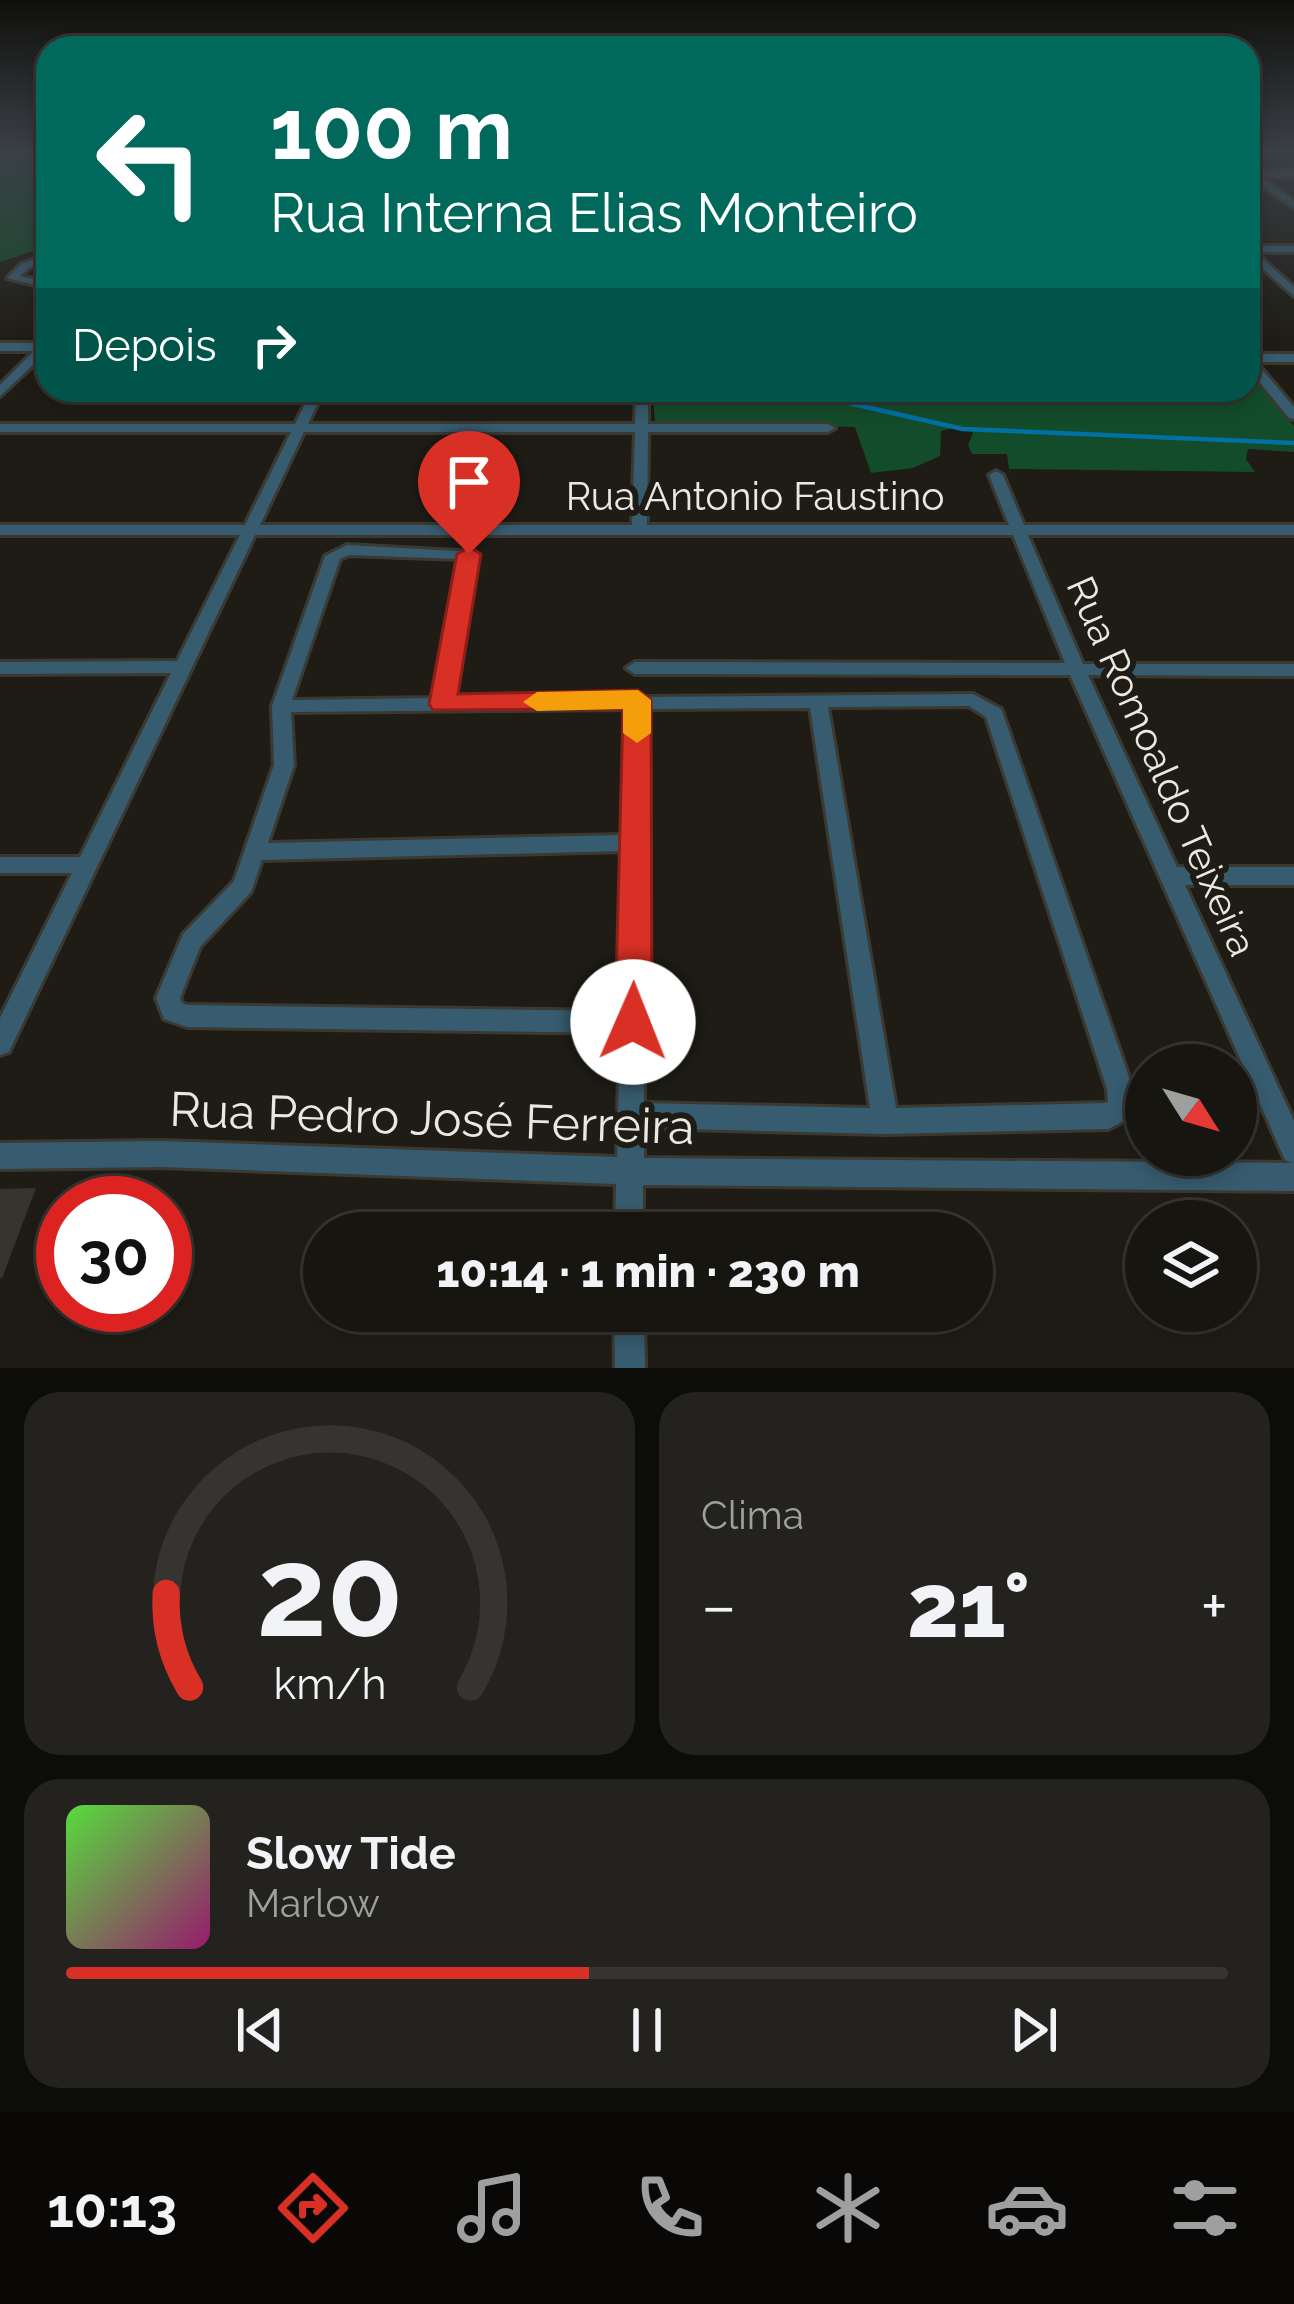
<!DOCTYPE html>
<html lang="pt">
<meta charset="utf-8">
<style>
:root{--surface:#161510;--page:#23221e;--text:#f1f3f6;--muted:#9e9f9f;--line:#353430;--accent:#d93025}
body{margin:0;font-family:Raleway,sans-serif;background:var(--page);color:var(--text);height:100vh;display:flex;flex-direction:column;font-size:45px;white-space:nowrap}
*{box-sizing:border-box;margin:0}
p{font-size:39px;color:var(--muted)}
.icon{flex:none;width:66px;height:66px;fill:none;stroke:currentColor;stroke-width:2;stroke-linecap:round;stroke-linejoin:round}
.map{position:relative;height:1368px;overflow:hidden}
.panel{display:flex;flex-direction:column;gap:24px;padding:24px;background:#0c0c09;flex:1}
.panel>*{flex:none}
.top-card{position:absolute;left:36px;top:36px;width:1224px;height:366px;border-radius:36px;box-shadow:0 6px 18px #0003,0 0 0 3px var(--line);background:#00695c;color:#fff;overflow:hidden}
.needle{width:78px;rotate:127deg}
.controls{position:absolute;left:1125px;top:1044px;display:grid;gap:24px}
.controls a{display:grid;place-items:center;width:132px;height:132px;border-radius:50%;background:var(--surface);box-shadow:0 6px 18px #0003,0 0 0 3px var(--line);font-size:60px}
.speed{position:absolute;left:36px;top:1176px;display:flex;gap:24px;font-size:60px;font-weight:700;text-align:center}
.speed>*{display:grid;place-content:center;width:156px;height:156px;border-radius:50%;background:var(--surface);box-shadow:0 6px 18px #0003,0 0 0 3px var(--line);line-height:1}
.speed .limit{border:18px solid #d22;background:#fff;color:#111}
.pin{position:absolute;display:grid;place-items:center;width:102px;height:102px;color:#fff;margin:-123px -51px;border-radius:50% 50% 50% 0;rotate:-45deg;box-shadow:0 0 12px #0007}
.pin .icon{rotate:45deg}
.me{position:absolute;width:132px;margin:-66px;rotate:1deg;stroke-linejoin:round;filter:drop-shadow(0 0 9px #0008)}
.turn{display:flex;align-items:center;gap:42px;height:252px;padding:0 36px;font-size:54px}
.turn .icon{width:156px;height:156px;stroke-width:2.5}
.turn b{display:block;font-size:84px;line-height:102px}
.then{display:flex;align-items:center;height:114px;padding:0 36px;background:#0003;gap:24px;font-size:45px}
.big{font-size:90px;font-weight:800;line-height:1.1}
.panel .card{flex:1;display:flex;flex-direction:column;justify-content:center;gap:18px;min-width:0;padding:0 42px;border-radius:36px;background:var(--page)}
.panel .dial{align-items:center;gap:0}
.dial svg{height:312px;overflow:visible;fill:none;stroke:var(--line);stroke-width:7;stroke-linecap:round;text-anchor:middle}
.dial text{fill:var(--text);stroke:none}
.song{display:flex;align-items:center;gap:36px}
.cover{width:144px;height:144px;border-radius:18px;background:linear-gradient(135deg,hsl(110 70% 55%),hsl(320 70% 35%))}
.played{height:12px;border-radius:6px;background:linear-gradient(90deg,var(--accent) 45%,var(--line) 45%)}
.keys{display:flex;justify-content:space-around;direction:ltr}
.heat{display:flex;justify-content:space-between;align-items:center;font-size:66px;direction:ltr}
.panel .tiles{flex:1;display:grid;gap:24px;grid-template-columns:1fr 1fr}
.card:last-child{grid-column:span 2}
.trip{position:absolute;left:303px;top:1212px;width:690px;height:120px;border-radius:60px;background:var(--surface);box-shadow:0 6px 18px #0003,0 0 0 3px var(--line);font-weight:800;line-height:120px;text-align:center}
.menu{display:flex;height:192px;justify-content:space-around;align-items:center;background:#090806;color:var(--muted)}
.menu .icon{width:84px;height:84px}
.menu .active{color:var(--accent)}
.menu b{font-size:54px;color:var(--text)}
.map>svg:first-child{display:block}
.green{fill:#134c2a}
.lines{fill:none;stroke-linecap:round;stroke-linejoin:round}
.stream{stroke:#0170a4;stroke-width:4.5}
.building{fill:#36342c}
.minor-casing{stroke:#3a3932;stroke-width:6}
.minor{fill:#375c6f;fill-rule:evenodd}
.route{fill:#d93025;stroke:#8d1f18;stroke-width:3}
.slow{fill:#f59e0b}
.labels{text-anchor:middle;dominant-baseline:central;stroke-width:12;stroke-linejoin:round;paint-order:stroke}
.street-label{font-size:39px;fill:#e9e8e3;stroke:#1e1c15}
.near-street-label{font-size:48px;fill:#e9e8e3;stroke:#1e1c15}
</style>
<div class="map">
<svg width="1294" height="1368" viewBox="0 0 1294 1368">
<rect width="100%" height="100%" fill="#1e1c15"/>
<path class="green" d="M0,152H48V246L0,262Z
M1248,372L1294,426V452L1248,449L1246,459L1255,472L1009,469L1007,454H972L968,445L973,433L961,426L941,431L940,456L913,468L871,473L855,427L655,421L652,390H1248Z"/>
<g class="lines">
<path class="stream" d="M791,390L963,429L1294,443"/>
</g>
<path class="building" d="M36,1188L2,1278H0V1189Z"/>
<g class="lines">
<defs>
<path id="minor" d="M1294,171V177H1262L1294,201V208L1248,176L1251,171Z
M1248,246H1294V252H1255L1294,287V296L1248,256Z
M48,255V261L29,268L20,276L48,282V288L7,278L21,264Z
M48,340V351L0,396V385L34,351H0V343H41Z
M1248,354H1294V362H1256L1294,407V419L1289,418L1248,368Z
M312,390H324L308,424H635L636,396L642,392L648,396V424H828L835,428L828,432H648L647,525H1009L989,475L996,471L1003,475L1024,525H1294V535H1028L1083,664H1294V676L1088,675L1177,867H1294V885H1185L1294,1121V1191L643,1185V1233H615L616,1184L162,1167L0,1169V1143L162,1141L617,1157L620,1033L187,1027L164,1019L156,998L183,934L234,881L274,765L272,706L325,556L347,545L475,552L477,555L453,698L629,697L637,693L645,697L973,694L1001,709L1003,714L1133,1089C1134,1112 1130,1120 1108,1129L885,1134L644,1128V1158L1292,1163L1285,1160L1070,675L635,674L626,668L635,662L1065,663L1013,535H255L9,1052L0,1055V1018L72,873H0V857H80L171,673L0,674V662L177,661L240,535H0V525H245L291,432H0V424H295ZM304,432H635L632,525H260ZM349,555L460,559L435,698L292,700L340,559ZM969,706L986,717L1107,1089L1108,1102L1105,1103L896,1108L828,707ZM810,708L870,1108L644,1103L646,709ZM628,709L625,835L268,843L294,765L291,712ZM624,851L620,1011L187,1005L182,1003L180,998L200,947L251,892L262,860Z
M614,1311H644L645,1368H615Z"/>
</defs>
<use href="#minor" class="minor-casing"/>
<use href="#minor" class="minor"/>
</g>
<linearGradient id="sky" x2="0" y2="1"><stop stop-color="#100f0c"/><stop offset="0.44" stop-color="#3b4046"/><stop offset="1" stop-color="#3b4046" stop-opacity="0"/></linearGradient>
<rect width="1294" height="343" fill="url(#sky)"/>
<path class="route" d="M469,547L481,554L458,694L638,690L651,700L652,1022L646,1034L633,1039L620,1034L615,1022L623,709L433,710L429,704L457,554Z"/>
<path class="slow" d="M638,690L651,700V733L637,743L623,733V709L537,711L523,702L537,692Z"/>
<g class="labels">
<g class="street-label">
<text x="755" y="496">Rua Antonio Faustino</text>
<text transform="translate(1162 766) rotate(66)">Rua Romoaldo Teixeira</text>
</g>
<g class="near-street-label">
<text transform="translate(432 1118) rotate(2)">Rua Pedro José Ferreira</text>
</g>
</g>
</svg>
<div class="controls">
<a><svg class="needle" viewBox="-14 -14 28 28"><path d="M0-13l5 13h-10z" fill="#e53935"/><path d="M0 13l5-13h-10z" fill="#9e9f9f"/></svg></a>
<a><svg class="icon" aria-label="layers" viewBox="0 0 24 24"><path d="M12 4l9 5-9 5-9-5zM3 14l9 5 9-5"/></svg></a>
</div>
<div class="speed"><div class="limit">30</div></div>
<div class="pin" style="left:469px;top:554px;background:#d93025"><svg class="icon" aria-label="arrive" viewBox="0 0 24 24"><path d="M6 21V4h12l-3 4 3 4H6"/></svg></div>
<svg class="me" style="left:633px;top:1022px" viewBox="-20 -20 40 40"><circle r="19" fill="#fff"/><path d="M0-13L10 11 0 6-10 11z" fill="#d93025"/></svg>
<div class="trip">10:14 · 1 min · 230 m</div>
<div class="top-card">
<div class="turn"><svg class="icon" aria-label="left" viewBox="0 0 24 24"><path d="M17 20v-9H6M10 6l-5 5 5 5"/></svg><div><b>100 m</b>Rua Interna Elias Monteiro</div></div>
<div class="then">Depois<svg class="icon" aria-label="right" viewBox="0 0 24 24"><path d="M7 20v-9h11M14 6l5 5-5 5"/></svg></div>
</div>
</div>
<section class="panel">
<div class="tiles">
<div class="card dial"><svg viewBox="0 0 100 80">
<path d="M14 69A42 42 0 1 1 86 69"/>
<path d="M14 69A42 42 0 0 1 8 45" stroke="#d93025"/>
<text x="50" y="56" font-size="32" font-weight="700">20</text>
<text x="50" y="72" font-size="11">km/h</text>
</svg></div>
<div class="card"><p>Clima</p>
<div class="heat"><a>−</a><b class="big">21°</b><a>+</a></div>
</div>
<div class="card">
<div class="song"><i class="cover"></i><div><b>Slow Tide</b><p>Marlow</p></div></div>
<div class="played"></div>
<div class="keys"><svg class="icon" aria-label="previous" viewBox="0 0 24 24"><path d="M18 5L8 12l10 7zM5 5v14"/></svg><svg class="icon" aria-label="pause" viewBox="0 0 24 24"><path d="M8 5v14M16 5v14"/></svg><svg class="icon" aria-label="next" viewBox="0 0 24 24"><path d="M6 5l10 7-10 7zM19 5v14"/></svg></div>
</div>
</div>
</section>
<nav class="menu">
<b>10:13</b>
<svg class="icon active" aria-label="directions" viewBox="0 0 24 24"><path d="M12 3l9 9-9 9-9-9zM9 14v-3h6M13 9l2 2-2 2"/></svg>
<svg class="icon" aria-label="music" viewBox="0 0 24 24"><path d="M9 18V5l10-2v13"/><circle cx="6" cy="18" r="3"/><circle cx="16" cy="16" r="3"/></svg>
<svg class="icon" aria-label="phone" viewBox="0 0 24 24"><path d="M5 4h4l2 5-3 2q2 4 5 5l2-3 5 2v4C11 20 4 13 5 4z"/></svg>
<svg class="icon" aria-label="climate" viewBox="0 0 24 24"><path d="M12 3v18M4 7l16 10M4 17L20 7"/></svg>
<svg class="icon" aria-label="car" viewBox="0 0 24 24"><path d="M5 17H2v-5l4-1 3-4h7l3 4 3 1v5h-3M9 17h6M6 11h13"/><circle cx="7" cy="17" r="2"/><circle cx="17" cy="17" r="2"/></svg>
<svg class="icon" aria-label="filters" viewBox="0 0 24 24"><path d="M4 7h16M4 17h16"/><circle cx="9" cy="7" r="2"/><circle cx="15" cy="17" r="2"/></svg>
</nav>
